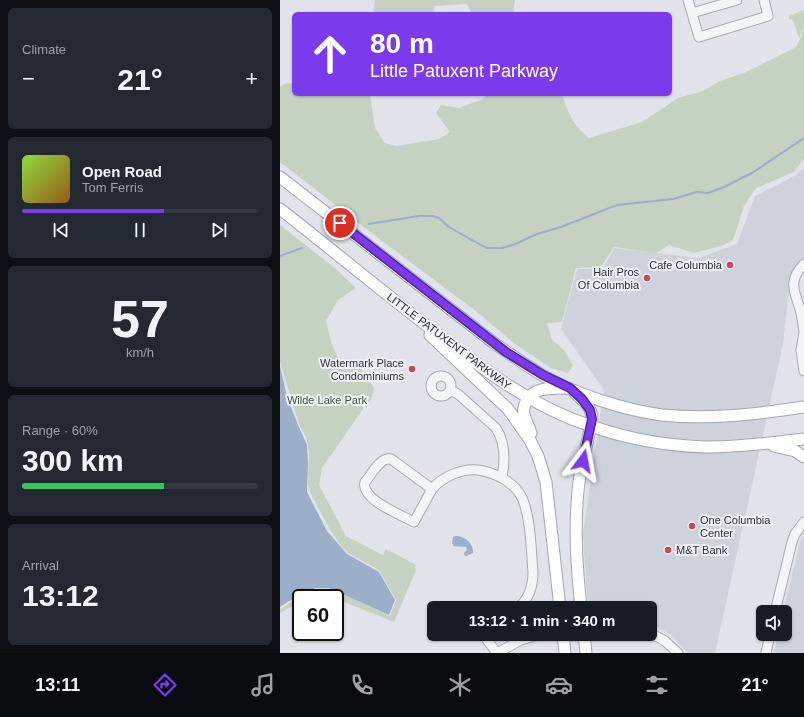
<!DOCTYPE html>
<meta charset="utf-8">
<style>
:root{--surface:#171b24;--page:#242831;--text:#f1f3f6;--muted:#9ea1a6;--line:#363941;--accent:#7c3aed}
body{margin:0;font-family:Arial,sans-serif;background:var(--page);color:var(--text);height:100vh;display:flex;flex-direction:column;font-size:15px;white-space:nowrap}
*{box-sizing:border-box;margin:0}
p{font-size:13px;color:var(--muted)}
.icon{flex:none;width:22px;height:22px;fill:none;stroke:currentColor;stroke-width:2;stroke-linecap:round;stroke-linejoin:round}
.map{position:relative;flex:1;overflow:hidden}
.drawer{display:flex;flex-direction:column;gap:8px;padding:8px;background:#0d0f14;width:280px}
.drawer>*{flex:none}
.banner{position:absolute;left:12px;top:12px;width:380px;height:84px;border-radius:6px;box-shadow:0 1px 3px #0004;background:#7c3aed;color:#fff;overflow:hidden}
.buttons{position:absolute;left:476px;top:605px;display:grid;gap:8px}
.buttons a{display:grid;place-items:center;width:36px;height:36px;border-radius:6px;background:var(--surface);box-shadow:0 1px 3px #0004;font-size:20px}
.speed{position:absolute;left:12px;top:589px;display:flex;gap:8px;font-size:20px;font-weight:700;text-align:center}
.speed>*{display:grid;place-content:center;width:52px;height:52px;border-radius:50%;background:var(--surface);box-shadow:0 1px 3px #0004;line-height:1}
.speed .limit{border:2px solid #111;border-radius:6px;background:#fff;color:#111}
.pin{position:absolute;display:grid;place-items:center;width:34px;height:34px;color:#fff;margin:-17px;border:2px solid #fff;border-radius:50%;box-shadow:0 1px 4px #0007}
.me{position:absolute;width:44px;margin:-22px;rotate:13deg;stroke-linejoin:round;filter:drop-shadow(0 0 3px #0008)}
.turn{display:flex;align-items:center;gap:14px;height:84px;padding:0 12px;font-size:18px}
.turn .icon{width:52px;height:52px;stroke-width:2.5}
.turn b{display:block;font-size:28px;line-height:34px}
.big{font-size:30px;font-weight:800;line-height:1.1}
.drawer .card{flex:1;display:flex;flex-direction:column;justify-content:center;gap:6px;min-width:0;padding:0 14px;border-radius:6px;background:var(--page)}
.drawer .dial{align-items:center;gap:0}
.dial b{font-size:52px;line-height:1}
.song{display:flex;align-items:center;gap:12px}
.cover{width:48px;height:48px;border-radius:6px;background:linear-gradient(135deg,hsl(90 70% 55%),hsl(30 70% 35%))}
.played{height:4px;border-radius:2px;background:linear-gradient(90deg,var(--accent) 60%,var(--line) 60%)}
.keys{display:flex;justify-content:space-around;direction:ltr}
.heat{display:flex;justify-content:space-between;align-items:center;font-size:22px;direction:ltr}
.charge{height:6px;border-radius:3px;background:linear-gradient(90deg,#34c759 60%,var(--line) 0)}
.trip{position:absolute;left:147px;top:601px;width:230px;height:40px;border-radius:6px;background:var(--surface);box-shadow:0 1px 3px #0004;font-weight:800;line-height:40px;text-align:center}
.dock{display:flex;height:64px;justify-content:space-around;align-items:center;background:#090b0e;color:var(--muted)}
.dock .icon{width:28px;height:28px}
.dock .on{color:var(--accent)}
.dock b{font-size:18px;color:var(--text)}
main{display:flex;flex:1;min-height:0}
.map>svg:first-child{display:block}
.built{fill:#ced2db}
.green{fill:#c5d2c1}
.water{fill:#9caec8}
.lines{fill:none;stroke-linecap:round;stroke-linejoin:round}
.stream{stroke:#9caec8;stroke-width:2}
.minor-casing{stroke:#a5aab3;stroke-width:11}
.major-casing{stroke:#a0a7b4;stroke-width:13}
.minor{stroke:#f3f4f7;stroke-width:9}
.major{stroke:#fff;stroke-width:11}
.route-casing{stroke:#51269a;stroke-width:10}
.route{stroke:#7c3aed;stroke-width:7}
.poi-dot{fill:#ca4953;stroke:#f0f2f6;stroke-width:1.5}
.labels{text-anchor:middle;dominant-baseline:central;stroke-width:4;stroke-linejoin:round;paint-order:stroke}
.poi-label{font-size:11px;fill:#293040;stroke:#f0f2f6;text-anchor:end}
.street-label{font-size:11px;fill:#293040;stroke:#f0f2f6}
.park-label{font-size:11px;fill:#3b5b37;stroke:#f0f2f6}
</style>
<main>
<section class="drawer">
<div class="card"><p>Climate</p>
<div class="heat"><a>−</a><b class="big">21°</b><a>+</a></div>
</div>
<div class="card">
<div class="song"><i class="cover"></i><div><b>Open Road</b><p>Tom Ferris</p></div></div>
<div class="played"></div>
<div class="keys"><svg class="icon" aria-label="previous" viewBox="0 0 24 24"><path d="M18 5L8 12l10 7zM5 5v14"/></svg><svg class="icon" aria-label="pause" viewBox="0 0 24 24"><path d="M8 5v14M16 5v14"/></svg><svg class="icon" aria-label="next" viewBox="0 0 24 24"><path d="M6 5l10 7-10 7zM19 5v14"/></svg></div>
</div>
<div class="card dial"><b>57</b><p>km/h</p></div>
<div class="card"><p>Range · 60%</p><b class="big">300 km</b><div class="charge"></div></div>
<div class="card"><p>Arrival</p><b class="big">13:12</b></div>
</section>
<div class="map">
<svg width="524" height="653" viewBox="0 0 524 653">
<rect width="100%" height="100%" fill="#e0e3e9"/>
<path class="built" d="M524,168V261L514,268L508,297L503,344L435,653H408L390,634L370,624V608H308L303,534L324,390L281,329L297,269H323L334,248L419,258L457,244L475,196L516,175Z
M524,535V653H494L498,634H505V612H503L520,542Z"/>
<path class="green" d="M95,0H235L233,14H192L187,4L155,6L153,14H93Z
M524,10V158L514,172L476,188L464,206L453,240L444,245L414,253L389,245L376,253L334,247L321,267L296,268L282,322L267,323L272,340L284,350L293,365L288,373L271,368L235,344L197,312L102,241L0,162V86L8,83L14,85V94H90L95,128L105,143L117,146L159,139L170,132L156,113L161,105L179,108L201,100L209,94H282C288,113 293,125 309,138L362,122L398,98L423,91L440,81L464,73L516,47L521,37L524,24L519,38L513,20L509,19V16Z
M0,225L56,269L76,288L58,300L46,321L51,342L57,356L72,366L81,369L94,388L91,400L83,406V409L42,468L39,485L66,536L103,555L106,549L136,565L135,568L136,570L114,622L39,592L28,598H21V601L0,613V610C11,602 22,594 35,590C50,585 94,609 110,616L116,600L99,570L68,553L62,547L49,528L30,492L28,483L29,452L26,437L19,424L0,362Z"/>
<path class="water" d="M0,366L7,397L18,425L27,445L28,463L27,492L47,531L67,554L99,572L115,600L109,615L49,588H35L9,601L0,607Z
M176,536C185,536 194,544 193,553L186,556L184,555V553L187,550L186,547L174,546L172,543L173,537Z"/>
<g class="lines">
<path class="stream" d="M89,224L139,216H153L159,218L169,227L199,244L207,248H222L233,245L257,234L281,227L337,205L393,199L417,192L428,193L444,187L472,173L524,138
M0,256L22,248"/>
<defs>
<path id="minor" d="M408,0L419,37L488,16L484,0
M412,13L457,0
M524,264C508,280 514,291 520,309C522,316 523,324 524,332
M524,332L521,350L524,371
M151 386a10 10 0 1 1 20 0a10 10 0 1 1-20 0Z
M170,390L178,394L216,428C225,442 225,462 222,478C231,483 239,490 243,500C251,521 251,550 253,572C253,586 249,599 238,608
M152,489L134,522C121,515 80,499 85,482C92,474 100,457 111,459L152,489C162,477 182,468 198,470C206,471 214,474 222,478
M495,612L512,542L515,534L524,522
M370,633L385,641L398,653
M205,634L207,640L217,653
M217,653L241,640L261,634
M486,653L490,634"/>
<path id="major" d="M0,177L214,343C230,354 245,365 262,375C295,394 344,410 382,415C429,420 477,414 524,407
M0,209C54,251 105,294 159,335C207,372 253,407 311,426C348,439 389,446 427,447C460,447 492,443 524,439
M150,335L228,409L250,440L258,456L266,482L280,608
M295,393C303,400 312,407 312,419C308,443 300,467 298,491C294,530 297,569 301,608
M251,433C249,427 246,421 244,415C243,410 244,405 247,400C255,386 273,389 287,388
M494,446L515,451L524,457
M283,634L285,653
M304,634L306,653"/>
</defs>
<use href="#minor" class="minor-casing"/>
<use href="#major" class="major-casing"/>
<use href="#minor" class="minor"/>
<use href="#major" class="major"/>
</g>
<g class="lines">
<defs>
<path id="route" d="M60,223L226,352L263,375L290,388L302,399L310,410L312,419L303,461"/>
</defs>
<use href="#route" class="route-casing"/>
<use href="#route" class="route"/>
</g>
<g class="poi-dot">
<circle cx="450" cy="265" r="4"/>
<circle cx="367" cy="278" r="4"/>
<circle cx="132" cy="369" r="4"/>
<circle cx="412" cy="526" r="4"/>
<circle cx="388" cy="550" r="4"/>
</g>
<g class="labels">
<g class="poi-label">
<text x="442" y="265">Cafe Columbia</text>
<text x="359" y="272">Hair Pros<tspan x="359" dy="13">Of Columbia</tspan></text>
<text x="124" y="363">Watermark Place<tspan x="124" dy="13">Condominiums</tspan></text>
<text x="420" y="520" text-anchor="start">One Columbia<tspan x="420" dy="13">Center</tspan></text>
<text x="396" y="550" text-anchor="start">M&amp;T Bank</text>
</g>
<g class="street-label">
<text transform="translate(169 341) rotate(37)">LITTLE PATUXENT PARKWAY</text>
</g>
<g class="park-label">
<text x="47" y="400">Wilde Lake Park</text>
</g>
</g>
</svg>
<div class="buttons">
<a><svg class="icon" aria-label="sound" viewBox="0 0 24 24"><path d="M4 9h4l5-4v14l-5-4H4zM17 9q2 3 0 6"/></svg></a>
</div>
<div class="speed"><div class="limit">60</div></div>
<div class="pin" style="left:60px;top:223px;background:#d93025"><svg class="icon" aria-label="arrive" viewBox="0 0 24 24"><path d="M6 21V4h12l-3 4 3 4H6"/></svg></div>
<svg class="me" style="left:303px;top:461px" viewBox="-20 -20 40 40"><path d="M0-17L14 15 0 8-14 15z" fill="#7c3aed" stroke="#fff" stroke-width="4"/></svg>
<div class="trip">13:12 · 1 min · 340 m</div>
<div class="banner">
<div class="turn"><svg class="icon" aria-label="ahead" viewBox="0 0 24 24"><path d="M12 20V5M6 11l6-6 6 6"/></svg><div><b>80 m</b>Little Patuxent Parkway</div></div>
</div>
</div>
</main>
<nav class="dock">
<b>13:11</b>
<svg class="icon on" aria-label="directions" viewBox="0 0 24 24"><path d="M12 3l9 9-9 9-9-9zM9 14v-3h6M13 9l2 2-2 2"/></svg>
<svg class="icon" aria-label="music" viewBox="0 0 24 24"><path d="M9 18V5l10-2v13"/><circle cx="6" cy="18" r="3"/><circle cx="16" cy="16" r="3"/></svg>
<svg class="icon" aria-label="phone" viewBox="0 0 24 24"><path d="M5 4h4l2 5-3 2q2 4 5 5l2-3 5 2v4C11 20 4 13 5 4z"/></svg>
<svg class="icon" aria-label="climate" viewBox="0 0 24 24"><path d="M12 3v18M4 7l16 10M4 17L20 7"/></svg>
<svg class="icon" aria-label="car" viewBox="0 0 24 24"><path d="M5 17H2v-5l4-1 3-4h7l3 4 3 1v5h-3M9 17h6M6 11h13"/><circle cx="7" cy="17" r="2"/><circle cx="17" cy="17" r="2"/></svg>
<svg class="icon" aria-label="filters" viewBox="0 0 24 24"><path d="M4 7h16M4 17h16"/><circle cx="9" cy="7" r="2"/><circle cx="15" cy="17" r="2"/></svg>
<b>21°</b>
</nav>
